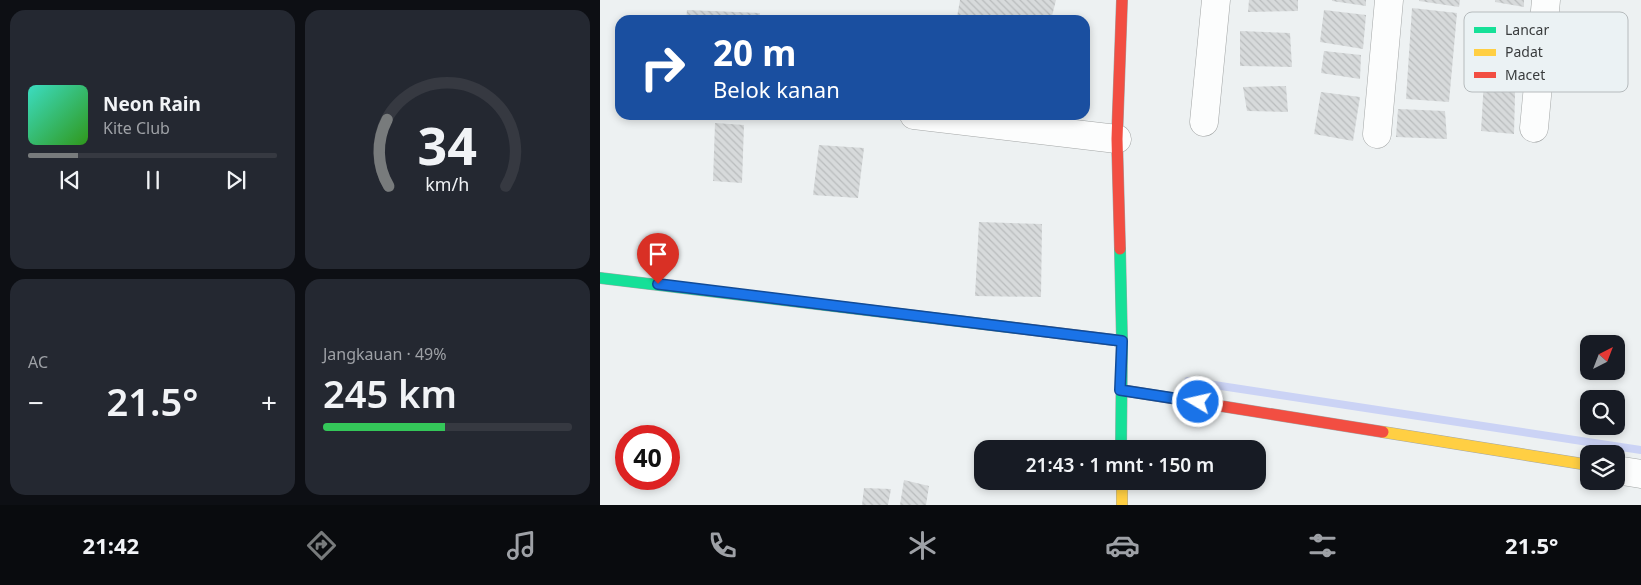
<!DOCTYPE html>
<html lang="id">
<meta charset="utf-8">
<style>
:root{--surface:#171b24;--page:#242831;--text:#f1f3f6;--muted:#9ea1a6;--line:#363941;--accent:#787b7c}
body{margin:0;font-family:"Noto Sans",sans-serif;background:var(--page);color:var(--text);height:100vh;display:flex;flex-direction:column;font-size:19px;white-space:nowrap}
*{box-sizing:border-box;margin:0}
p{font-size:16px;color:var(--muted)}
.icon{flex:none;width:28px;height:28px;fill:none;stroke:currentColor;stroke-width:2;stroke-linecap:round;stroke-linejoin:round}
.map{position:relative;flex:1;overflow:hidden}
.side{display:flex;flex-direction:column;gap:10px;padding:10px;background:#0d0f14;width:600px}
.side>*{flex:none}
.hud{position:absolute;left:15px;top:15px;width:475px;height:105px;border-radius:15px;box-shadow:0 2px 8px #0003;background:#1a4fa0;color:#fff;overflow:hidden}
.needle{width:32px;rotate:42deg}
.controls{position:absolute;left:980px;top:335px;display:grid;gap:10px}
.controls a{display:grid;place-items:center;width:45px;height:45px;border-radius:10px;background:var(--surface);box-shadow:0 2px 8px #0003;font-size:25px}
.speed{position:absolute;left:15px;top:425px;display:flex;gap:10px;font-size:25px;font-weight:700;text-align:center}
.speed>*{display:grid;place-content:center;width:65px;height:65px;border-radius:50%;background:var(--surface);box-shadow:0 2px 8px #0003;line-height:1}
.speed .limit{border:8px solid #d22;background:#fff;color:#111}
.pin{position:absolute;display:grid;place-items:center;width:42px;height:42px;color:#fff;margin:-51px -21px;border-radius:50% 50% 50% 0;rotate:-45deg;box-shadow:0 0 5px #0007}
.pin .icon{rotate:45deg}
.me{position:absolute;width:55px;margin:-28px;rotate:279deg;stroke-linejoin:round;filter:drop-shadow(0 0 4px #0008)}
.turn{display:flex;align-items:center;gap:18px;height:105px;padding:0 15px;font-size:22px}
.turn .icon{width:65px;height:65px;stroke-width:2.5}
.turn b{display:block;font-size:35px;line-height:42px}
.big{font-size:38px;font-weight:600;line-height:1.1}
.side .tile{flex:1;display:flex;flex-direction:column;justify-content:center;gap:8px;min-width:0;padding:0 18px;border-radius:15px;background:var(--page)}
.side .dial{align-items:center;gap:0}
.dial svg{height:130px;overflow:visible;fill:none;stroke:var(--line);stroke-width:7;stroke-linecap:round;text-anchor:middle}
.dial text{fill:var(--text);stroke:none}
.song{display:flex;align-items:center;gap:15px}
.cover{width:60px;height:60px;border-radius:8px;background:linear-gradient(135deg,hsl(170 70% 55%),hsl(110 70% 35%))}
.played{height:5px;border-radius:2px;background:linear-gradient(90deg,var(--accent) 20%,var(--line) 20%)}
.keys{display:flex;justify-content:space-around;direction:ltr}
.heat{display:flex;justify-content:space-between;align-items:center;font-size:28px;direction:ltr}
.charge{height:8px;border-radius:4px;background:linear-gradient(90deg,#34c759 49%,var(--line) 0)}
.side .tiles{flex:1;display:grid;gap:10px;grid-template-columns:repeat(2,1fr)}
.trip{position:absolute;left:374px;top:440px;width:292px;height:50px;border-radius:15px;background:var(--surface);box-shadow:0 2px 8px #0003;font-weight:600;line-height:50px;text-align:center}
.tab-bar{display:flex;height:80px;justify-content:space-around;align-items:center;background:#090b0e;color:var(--muted)}
.tab-bar .icon{width:35px;height:35px}
.tab-bar .current{color:var(--accent)}
.tab-bar b{font-size:22px;color:var(--text)}
main{display:flex;flex:1;min-height:0}
.map>svg:first-child{display:block}
.lines{fill:none;stroke-linecap:round;stroke-linejoin:round}
.stream{stroke:#cbd3f5;stroke-width:8}
.building{fill:url(#building-back-hatch)}
.street-casing{stroke:#a3a6a6;stroke-width:29}
.fast-casing{stroke:#a3a6a6;stroke-width:12}
.slow-casing{stroke:#a3a6a6;stroke-width:12}
.jam-casing{stroke:#a3a6a6;stroke-width:12}
.street{stroke:#fcfdfd;stroke-width:28}
.fast{stroke:#16e098;stroke-width:11}
.slow{stroke:#ffcf43;stroke-width:11}
.jam{stroke:#f24e42;stroke-width:11}
.route-casing{stroke:#114b97;stroke-width:12}
.route{stroke:#1a73e8;stroke-width:9}
.key{fill:#ebf2f4;stroke:#b6bbbd;stroke-width:1}
.key-label{font-size:14px;fill:#393c3d}
</style>
<main>
<section class="side">
<div class="tiles">
<div class="tile">
<div class="song"><i class="cover"></i><div><b>Neon Rain</b><p>Kite Club</p></div></div>
<div class="played"></div>
<div class="keys"><svg class="icon" aria-label="previous" viewBox="0 0 24 24"><path d="M18 5L8 12l10 7zM5 5v14"/></svg><svg class="icon" aria-label="pause" viewBox="0 0 24 24"><path d="M8 5v14M16 5v14"/></svg><svg class="icon" aria-label="next" viewBox="0 0 24 24"><path d="M6 5l10 7-10 7zM19 5v14"/></svg></div>
</div>
<div class="tile dial"><svg viewBox="0 0 100 80">
<path d="M14 69A42 42 0 1 1 86 69"/>
<path d="M14 69A42 42 0 0 1 13 28" stroke="#787b7c"/>
<text x="50" y="56" font-size="32" font-weight="700">34</text>
<text x="50" y="72" font-size="11">km/h</text>
</svg></div>
<div class="tile"><p>AC</p>
<div class="heat"><a>−</a><b class="big">21.5°</b><a>+</a></div>
</div>
<div class="tile"><p>Jangkauan · 49%</p><b class="big">245 km</b><div class="charge"></div></div>
</div>
</section>
<div class="map">
<svg width="1041" height="505" viewBox="0 0 1041 505">
<defs>
<pattern id="building-back-hatch" width="6" height="6" patternUnits="userSpaceOnUse" patternTransform="scale(1.25)"><rect width="6" height="6" fill="#d7dadb"/><path d="M-1 5l2 2M0 0l6 6M5-1l2 2" fill="none" stroke="#b9bcbd"/></pattern>
</defs>
<rect width="100%" height="100%" fill="#edf1f2"/>
<g class="lines">
<path class="stream" d="M588,381L1041,450"/>
</g>
<path class="building" d="M360,0H456L451,20H380L357,17Z
M649,0H698V11L648,12Z
M732,0H766V6L732,1Z
M819,0H860L859,7L819,1Z
M895,0H924V7L895,2Z
M812,8L857,13L849,102L806,99Z
M87,10L160,13L159,20H86Z
M724,10L766,15L763,49L720,42Z
M888,13L917,16L914,134L881,131Z
M640,31L690,33L692,67L640,66Z
M724,51L761,55L760,79L721,73Z
M686,86L688,112L647,111L643,87Z
M721,92L760,97L753,141L714,134Z
M798,109L845,111L847,139L796,137Z
M115,123L144,125L142,183L113,181Z
M219,145L264,148L258,198L213,195Z
M379,222L442,224L441,297L375,296Z
M304,480L329,486L326,505H300Z
M264,488L291,489L288,505H262Z"/>
<g class="lines">
<defs>
<path id="street" d="M314,115L517,139
M604,122L616,0
M934,128L946,0
M777,134L789,0
M1016,470L1041,474"/>
<path id="fast" d="M520,249L522,341L521,449
M0,278L416,328"/>
<path id="slow" d="M783,432L989,465
M522,481V505"/>
<path id="jam" d="M520,249L517,139L522,0
M416,328L522,341
M521,390L783,432"/>
</defs>
<use href="#street" class="street-casing"/>
<use href="#fast" class="fast-casing"/>
<use href="#slow" class="slow-casing"/>
<use href="#jam" class="jam-casing"/>
<use href="#street" class="street"/>
<use href="#fast" class="fast"/>
<use href="#slow" class="slow"/>
<use href="#jam" class="jam"/>
</g>
<g class="lines">
<defs>
<path id="route" d="M58,284L522,341L520,390L598,402"/>
</defs>
<use href="#route" class="route-casing"/>
<use href="#route" class="route"/>
</g>
<rect x="864" y="12" width="164" height="80" rx="8" class="key"/>
<rect x="874" y="27" width="22" height="6" fill="#16e098"/>
<rect x="874" y="49" width="22" height="7" fill="#ffcf43"/>
<rect x="874" y="72" width="22" height="6" fill="#f24e42"/>
<g class="key-label">
<text x="905" y="35">Lancar</text>
<text x="905" y="57">Padat</text>
<text x="905" y="80">Macet</text>
</g>
</svg>
<div class="controls">
<a><svg class="needle" viewBox="-14 -14 28 28"><path d="M0-13l5 13h-10z" fill="#e53935"/><path d="M0 13l5-13h-10z" fill="#9ea1a6"/></svg></a>
<a><svg class="icon" aria-label="search" viewBox="0 0 24 24"><circle cx="10" cy="10" r="6"/><path d="M15 15l6 6"/></svg></a>
<a><svg class="icon" aria-label="layers" viewBox="0 0 24 24"><path d="M12 4l9 5-9 5-9-5zM3 14l9 5 9-5"/></svg></a>
</div>
<div class="speed"><div class="limit">40</div></div>
<div class="pin" style="left:58px;top:284px;background:#d93025"><svg class="icon" aria-label="arrive" viewBox="0 0 24 24"><path d="M6 21V4h12l-3 4 3 4H6"/></svg></div>
<svg class="me" style="left:598px;top:402px" viewBox="-20 -20 40 40"><circle r="17" fill="#1a73e8" stroke="#fff" stroke-width="3"/><path d="M0-11L8 9 0 5-8 9z" fill="#fff"/></svg>
<div class="trip">21:43 · 1 mnt · 150 m</div>
<div class="hud">
<div class="turn"><svg class="icon" aria-label="right" viewBox="0 0 24 24"><path d="M7 20v-9h11M14 6l5 5-5 5"/></svg><div><b>20 m</b>Belok kanan</div></div>
</div>
</div>
</main>
<nav class="tab-bar">
<b>21:42</b>
<svg class="icon current" aria-label="directions" viewBox="0 0 24 24"><path d="M12 3l9 9-9 9-9-9zM9 14v-3h6M13 9l2 2-2 2"/></svg>
<svg class="icon" aria-label="music" viewBox="0 0 24 24"><path d="M9 18V5l10-2v13"/><circle cx="6" cy="18" r="3"/><circle cx="16" cy="16" r="3"/></svg>
<svg class="icon" aria-label="phone" viewBox="0 0 24 24"><path d="M5 4h4l2 5-3 2q2 4 5 5l2-3 5 2v4C11 20 4 13 5 4z"/></svg>
<svg class="icon" aria-label="climate" viewBox="0 0 24 24"><path d="M12 3v18M4 7l16 10M4 17L20 7"/></svg>
<svg class="icon" aria-label="car" viewBox="0 0 24 24"><path d="M5 17H2v-5l4-1 3-4h7l3 4 3 1v5h-3M9 17h6M6 11h13"/><circle cx="7" cy="17" r="2"/><circle cx="17" cy="17" r="2"/></svg>
<svg class="icon" aria-label="filters" viewBox="0 0 24 24"><path d="M4 7h16M4 17h16"/><circle cx="9" cy="7" r="2"/><circle cx="15" cy="17" r="2"/></svg>
<b>21.5°</b>
</nav>
